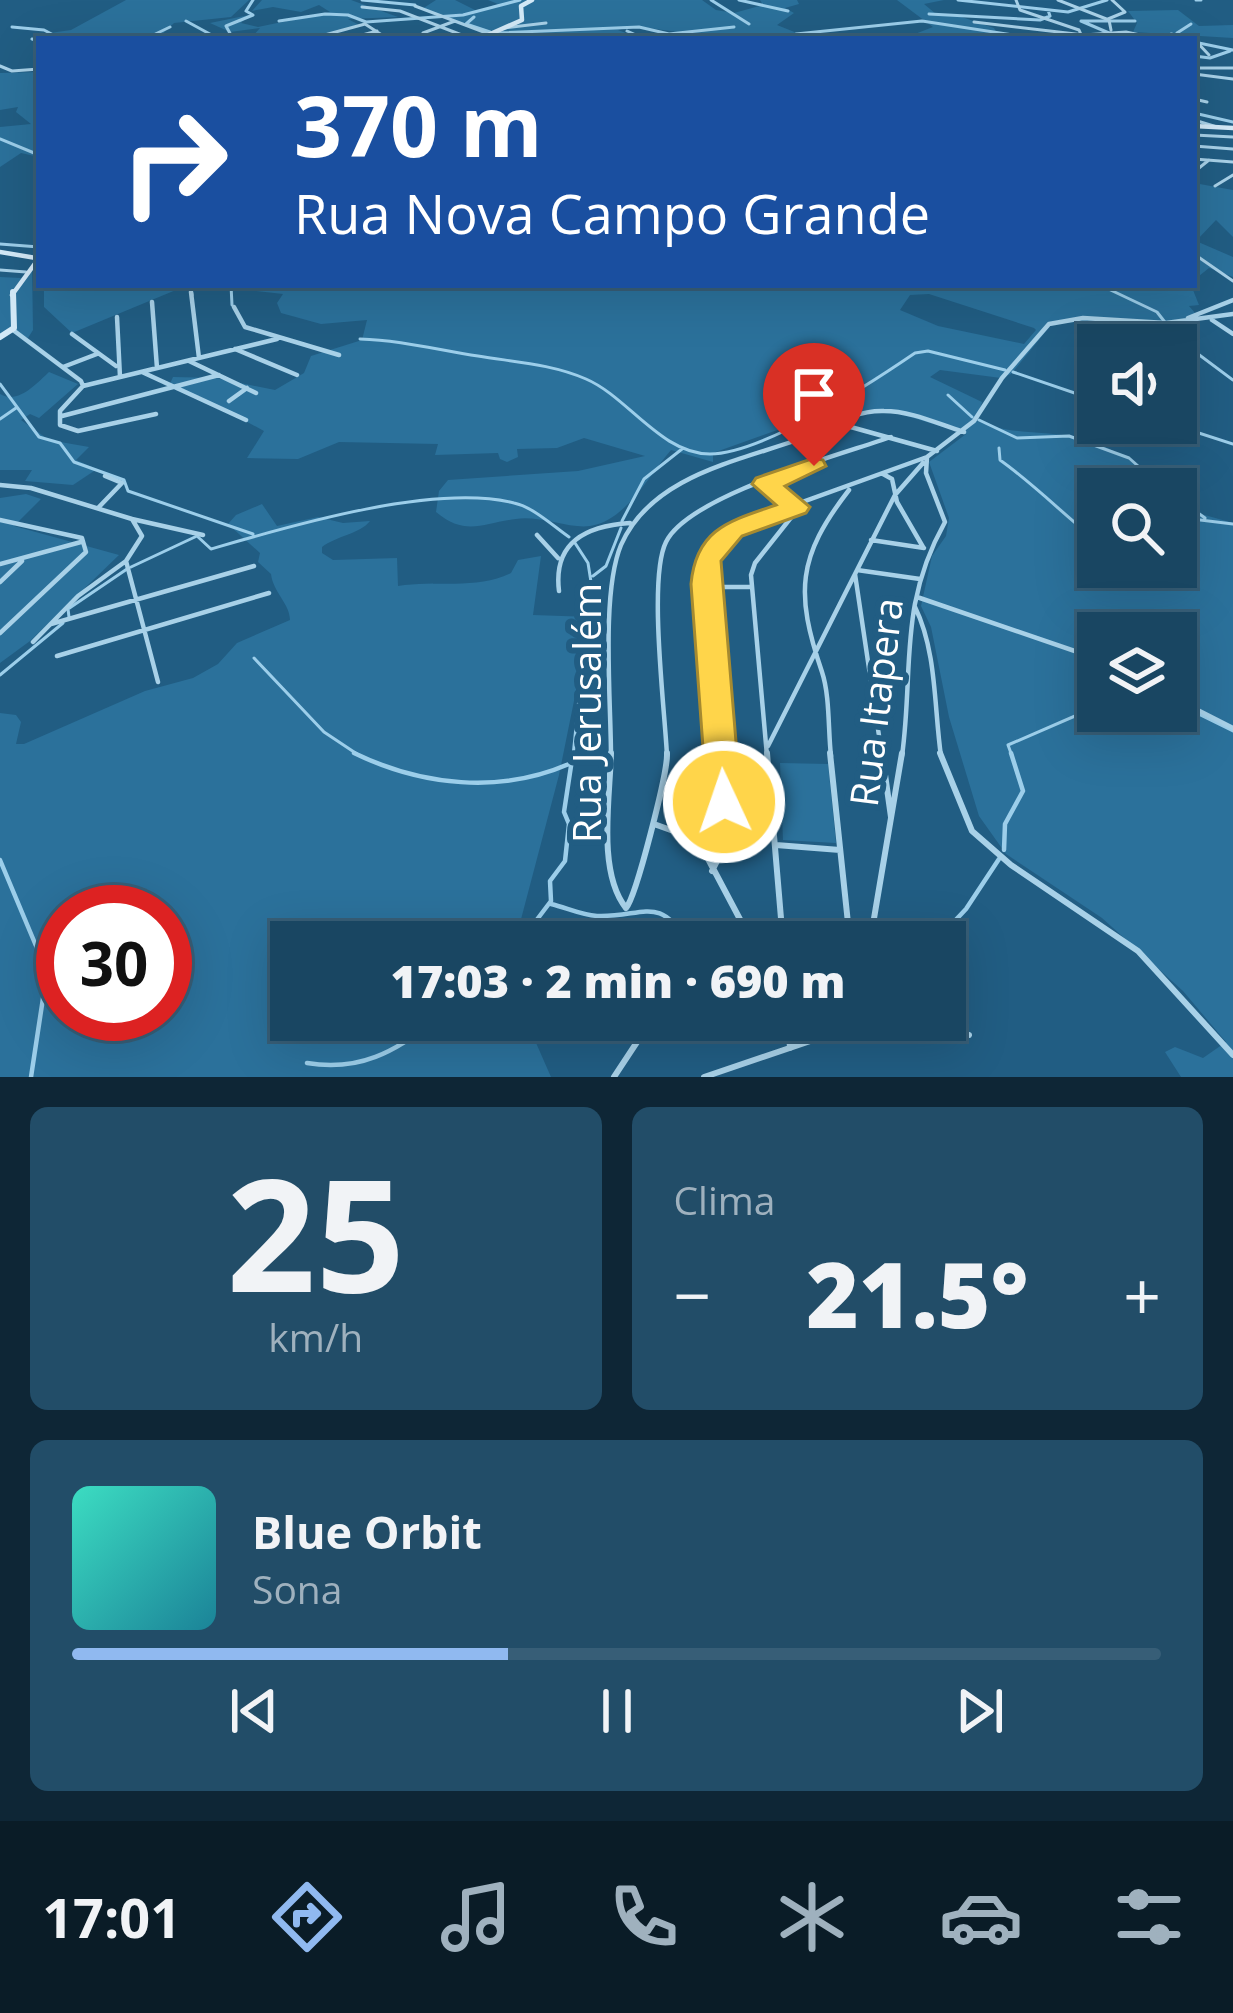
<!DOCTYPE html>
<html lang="pt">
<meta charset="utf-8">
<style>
:root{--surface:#194662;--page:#224d68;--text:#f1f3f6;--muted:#9fb1be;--line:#375e77;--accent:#90b9f0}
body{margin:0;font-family:"Open Sans",sans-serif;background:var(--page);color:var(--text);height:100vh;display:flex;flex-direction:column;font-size:45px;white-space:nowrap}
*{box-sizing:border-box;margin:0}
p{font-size:39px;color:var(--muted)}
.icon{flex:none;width:66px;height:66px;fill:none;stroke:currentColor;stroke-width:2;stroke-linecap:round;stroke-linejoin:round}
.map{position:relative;height:1077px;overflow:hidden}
.sheet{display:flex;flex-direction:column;gap:30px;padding:30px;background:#0e2636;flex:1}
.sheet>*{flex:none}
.guide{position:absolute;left:36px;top:36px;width:1161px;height:252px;border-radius:0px;box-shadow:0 12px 48px #0002,0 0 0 3px var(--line);background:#1a4fa0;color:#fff;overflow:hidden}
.fabs{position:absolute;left:1077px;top:324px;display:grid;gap:24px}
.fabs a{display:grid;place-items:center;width:120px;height:120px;border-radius:0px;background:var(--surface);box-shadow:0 12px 48px #0002,0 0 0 3px var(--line);font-size:60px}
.speed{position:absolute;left:36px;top:885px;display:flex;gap:24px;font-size:60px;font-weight:700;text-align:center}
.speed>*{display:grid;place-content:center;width:156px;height:156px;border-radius:50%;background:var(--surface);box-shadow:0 12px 48px #0002,0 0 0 3px var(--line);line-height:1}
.speed .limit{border:18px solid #d22;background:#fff;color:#111}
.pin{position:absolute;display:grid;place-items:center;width:102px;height:102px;color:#fff;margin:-123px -51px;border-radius:50% 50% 50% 0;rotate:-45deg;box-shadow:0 0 12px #0007}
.pin .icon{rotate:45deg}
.me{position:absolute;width:132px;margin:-66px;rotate:357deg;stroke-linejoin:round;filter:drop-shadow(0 0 9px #0008)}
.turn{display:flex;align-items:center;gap:42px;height:252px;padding:0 60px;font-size:54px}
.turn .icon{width:156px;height:156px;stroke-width:2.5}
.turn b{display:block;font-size:84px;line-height:102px}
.big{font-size:90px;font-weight:800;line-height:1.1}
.sheet .widget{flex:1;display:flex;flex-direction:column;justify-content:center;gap:18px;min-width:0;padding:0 42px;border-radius:18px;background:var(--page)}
.sheet .dial{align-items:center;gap:0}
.dial b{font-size:156px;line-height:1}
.song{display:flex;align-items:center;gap:36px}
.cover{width:144px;height:144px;border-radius:18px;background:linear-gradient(135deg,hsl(170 70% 55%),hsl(190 70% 35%))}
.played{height:12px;border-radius:6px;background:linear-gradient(90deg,var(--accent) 40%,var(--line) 40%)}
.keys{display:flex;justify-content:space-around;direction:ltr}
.heat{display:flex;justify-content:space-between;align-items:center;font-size:66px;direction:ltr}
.sheet .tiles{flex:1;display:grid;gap:30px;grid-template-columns:1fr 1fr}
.widget:last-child{grid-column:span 2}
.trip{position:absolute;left:270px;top:921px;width:696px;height:120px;border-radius:0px;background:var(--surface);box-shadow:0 12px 48px #0002,0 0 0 3px var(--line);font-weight:800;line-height:120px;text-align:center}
.menu{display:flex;height:192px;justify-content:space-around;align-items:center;background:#0a1c27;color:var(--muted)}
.menu .icon{width:84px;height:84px}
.menu .current{color:var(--accent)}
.menu b{font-size:54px;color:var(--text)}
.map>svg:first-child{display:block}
.green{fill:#2b719b;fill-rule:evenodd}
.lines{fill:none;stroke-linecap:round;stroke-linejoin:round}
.stream-far1{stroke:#9cceea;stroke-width:3}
.stream{stroke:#9cceea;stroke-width:4.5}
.street-far2{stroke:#a8d1e8;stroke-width:3}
.street-far1{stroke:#a8d1e8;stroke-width:4.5}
.street{stroke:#a8d1e8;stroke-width:6}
.secondary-far1{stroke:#d3e9f7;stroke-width:4.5}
.secondary{stroke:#d3e9f7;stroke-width:6}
.route{fill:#ffd54a;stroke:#a68a30;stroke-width:3}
.labels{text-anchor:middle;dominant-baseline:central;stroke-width:12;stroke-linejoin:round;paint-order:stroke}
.street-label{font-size:39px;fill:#fff;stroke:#215d83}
</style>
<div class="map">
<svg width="1233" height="1077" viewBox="0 0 1233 1077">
<rect width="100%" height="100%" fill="#215d83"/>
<path class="green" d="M126,0H249L231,17L174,23L157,39H52L50,33L71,30Z
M262,0H351L398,17L348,19L361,26L306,39H233L251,38L260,28L230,32L210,23L249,15L241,23L258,27L330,12L319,5L301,12L273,7L252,11Z
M436,0H455L477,11L498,4L488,0H702L716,10L734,13L763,5L760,0H797L799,4L785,8L794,13L777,25L807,37L862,39H761L744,34L731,39L633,26L618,30L642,39H477L486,33L422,9Z
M897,0H944L924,4L936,14H953L994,28L1000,39H902L933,27Z
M1178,10L1199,26L1233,25V38L1133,32L1137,23L1128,11Z
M39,72V157L21,153L0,167V127L31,124L16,112L18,107L0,110V73Z
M1194,183L1233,190V237L1216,220L1196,241L1233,257V277L1209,268L1194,280Z
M32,267L33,330L28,338L14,332L0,339V277L21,278Z
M44,285H188L72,333L44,307Z
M245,285H1191L1199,305L1189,306L1201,320C1151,325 1101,316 1051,325L1011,374L1001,378L940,370L930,377L982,402L977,421C1008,434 1036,431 1069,436C1106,441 1139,465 1167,489H1098V567H1176V497L1194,512L1233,523V1077H1181L1165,1052L1175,1047L1203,1058L1226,1042L1183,991L1102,918L1006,854L979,816L949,717L931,627L921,606L932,556L946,536L949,518L929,462L966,434L897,413H825L713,453V462L671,450C649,475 626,521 590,526C570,529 538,515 516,519C483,523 466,537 436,512L439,491L448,480L578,471L645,456L584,438L557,448L517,449L518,457L507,462L500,459L498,453L435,455L438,444L339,442L298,459L247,458L264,431L201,397L169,386L173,377L216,378L275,390L304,373L311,356L362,340L367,320L321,324L281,313L277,303L283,294L247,290ZM929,294L1034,328L1036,330L1024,344L938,326L900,310L910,295ZM1098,633H1176V711H1098Z
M49,372L78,384L39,418L30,414L21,420L49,440L89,447L76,460L97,469L73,485L25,481L32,470H0V394C18,405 37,383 49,372Z
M26,494L41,499L14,526L119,555L30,641L0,663V498Z
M262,504L277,526L318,517L343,523L370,521C360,534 336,536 322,547V553L333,560L397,558L398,586C435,580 477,590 511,573L518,560L541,556L533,615L591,617L559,775L515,942H291V1020H526L551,1077H0V713L16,715L21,722L16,744H24L145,691L193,678L218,664L237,643L290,620C290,604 273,592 271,574L258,562L260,553L228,524L236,515ZM63,912H165V1014H63Z
M780,763L828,764L836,843L783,840Z"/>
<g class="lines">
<path class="stream-far1" d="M362,0L415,5
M711,0L749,24
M739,0L788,11
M958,0L1068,12L1107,0
M1196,0H1201
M929,14L1040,20L1050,16L1048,10
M474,17L466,24L490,32
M186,21L219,39
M279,21L325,14L348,15L366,22L463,15L520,0
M12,27L44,30L61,39
M627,31L645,39
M498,33L639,27L669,34L734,27
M1177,33L1191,24
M796,34L922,21L1040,39
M32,39L39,41
M145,39L170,27
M228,39L232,37L226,26L253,15L246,11L253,0
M1123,39L1081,21H1135
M1194,42L1233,50
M1194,56L1210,58L1230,51
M1194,113L1233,122
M0,139L39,155
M0,244L39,247
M231,285L232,305
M1100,285L1157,312L1178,339L1233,380
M360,339C401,340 438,350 478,356C514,362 552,364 586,379C628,397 661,454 710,454C763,454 871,383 915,353L928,351L1005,370
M1013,372L1098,401
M0,384L39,437L60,443L74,462L124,480L128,491L253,534
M948,395L972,417
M0,419L16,408
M979,420L1017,438L1069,436L1129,458L1164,489
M1168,423L1233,444
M999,448L1000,460C1035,485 1064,515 1098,542
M1176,497L1205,518
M622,521L644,479L682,449
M1176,555L1194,537L1184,518L1233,524
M131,567L197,536L211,549C290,526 434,483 514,503C533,507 553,526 569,537
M593,576L606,566L621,528
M69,617L68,609L127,569
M254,658L324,732L360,756
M0,675L63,623
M1176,703L1233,731
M573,756L591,582L588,563L575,543
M1012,756L1008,745L1098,706"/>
<path class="stream" d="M354,753C422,786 500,794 569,764
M1004,850L1005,824L1023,791L1011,753
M0,860L47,972L31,1077
M551,904C567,908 581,915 597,916C642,918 659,893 687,942
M520,942L551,901L550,881L565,861L569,824L564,812L573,753
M935,942L966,909L999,859
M307,1063C358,1072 396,1052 435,1020"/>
<path class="street-far2" d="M1016,0L1020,10L1079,30L1083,39
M1058,0L1109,20L1111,30
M415,6L489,34
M362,7L400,11L472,39
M1108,19L1125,12L1112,0
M974,22L1084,35L1126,32L1159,39
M504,28L546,23
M423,33L455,21
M310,39L365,24L388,39
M348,39L377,31
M1160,39L1171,34L1193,39
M1194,39L1209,55
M0,66L12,71L39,69
M1194,68H1233
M1194,74L1233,79
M1194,99L1207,102
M1194,120L1217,127
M1194,135L1233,137
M1194,146L1233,149
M1194,159L1233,162
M1194,172L1209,160
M1215,186L1233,175
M1194,254L1233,281
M0,270L26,272
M191,288L192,295"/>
<path class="street-far1" d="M191,292L199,358
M152,302L157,368
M234,307L245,327L339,355
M117,317L120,377
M1188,318L1233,300
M1212,320L1233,334
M13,330L81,381L83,386L60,411V425L78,431L156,414
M72,334L116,366
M235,349L297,375
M189,361L256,393
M63,367L97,354
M142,372L246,420
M83,386L277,339
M229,401L247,388
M62,416L219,375
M840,424L937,451
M883,474L892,479L897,502L923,547
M765,484L797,510L755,563L751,575L767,756
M0,485L31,488L132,519L142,536L126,561L158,682
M98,508L122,483L105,476
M132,519L203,535
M0,520L82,538L86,552L0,633
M537,535L558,558
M871,540L924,548
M0,564L81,542
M857,570L920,579
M855,574L882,756
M0,582L22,561
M706,587H751
M559,591C553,542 586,526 630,523
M917,597L1098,659
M915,607C937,652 934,708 941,756
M51,624L254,566
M33,642L78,596L126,561
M57,656L269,593
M1176,699L1233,728
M768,746L895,495L923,463
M611,756C611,701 601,593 621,545C651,477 734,462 797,440C825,429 853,410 884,411C911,411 938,424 964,432
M667,756C665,711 648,578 666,542C689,495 840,455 891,437
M722,756L705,584L713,547L747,522L927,457L974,421L1002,378L1049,324L1083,318L1166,323L1233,314
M831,756C828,730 830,696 822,672C795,593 797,557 849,490
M902,756C914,668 898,606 945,522L926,473L927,457"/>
<path class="street" d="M611,753C610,797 597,872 626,908C636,897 668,772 667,753
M721,753L723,802L706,855L752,942
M767,753L783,942
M830,753L850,942
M882,753L891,817
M940,753L972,831L1011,865L1138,951L1233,1055
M654,824L704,842
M776,845L840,850
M712,871L767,764
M870,942L902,753
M788,1020L790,1048
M902,1020L969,1035
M614,1077L641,1036L676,1020
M704,1077L831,1034L847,1020"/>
<path class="secondary-far1" d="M479,39L522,20L521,6L532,0
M1194,126L1233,128
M0,252L36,258
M12,295L39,258"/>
<path class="secondary" d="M0,337L14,328L13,292"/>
</g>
<path class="route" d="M814,458L823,460L826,466L785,486L810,507L806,513L742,536L721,561L741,802L736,812L724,816L712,812L707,802L691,584C696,529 729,521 776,505L752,484L756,478Z"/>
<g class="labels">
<g class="street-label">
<text transform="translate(875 702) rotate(-83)">Rua Itapera</text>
<text transform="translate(585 713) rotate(-90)">Rua Jerusalém</text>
</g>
</g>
</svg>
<div class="fabs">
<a><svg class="icon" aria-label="sound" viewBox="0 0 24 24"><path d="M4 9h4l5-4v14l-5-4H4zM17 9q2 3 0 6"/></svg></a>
<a><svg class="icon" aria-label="search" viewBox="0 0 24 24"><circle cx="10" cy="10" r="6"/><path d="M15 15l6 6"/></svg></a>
<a><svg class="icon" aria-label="layers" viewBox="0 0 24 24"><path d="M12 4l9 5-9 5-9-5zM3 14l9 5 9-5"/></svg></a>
</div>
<div class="speed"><div class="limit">30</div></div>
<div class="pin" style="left:814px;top:466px;background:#d93025"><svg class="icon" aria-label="arrive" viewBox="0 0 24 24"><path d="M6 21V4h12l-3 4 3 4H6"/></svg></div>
<svg class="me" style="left:724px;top:802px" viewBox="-20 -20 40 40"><circle r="17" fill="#ffd54a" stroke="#fff" stroke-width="3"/><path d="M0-11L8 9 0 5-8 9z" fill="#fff"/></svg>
<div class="trip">17:03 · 2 min · 690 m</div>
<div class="guide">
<div class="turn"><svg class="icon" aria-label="right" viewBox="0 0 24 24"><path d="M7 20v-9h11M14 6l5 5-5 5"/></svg><div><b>370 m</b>Rua Nova Campo Grande</div></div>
</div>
</div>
<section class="sheet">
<div class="tiles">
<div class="widget dial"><b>25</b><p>km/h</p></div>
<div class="widget"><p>Clima</p>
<div class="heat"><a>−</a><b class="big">21.5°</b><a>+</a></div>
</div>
<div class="widget">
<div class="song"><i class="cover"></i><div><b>Blue Orbit</b><p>Sona</p></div></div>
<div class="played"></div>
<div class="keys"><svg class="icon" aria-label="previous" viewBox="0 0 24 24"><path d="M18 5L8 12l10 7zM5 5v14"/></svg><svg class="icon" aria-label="pause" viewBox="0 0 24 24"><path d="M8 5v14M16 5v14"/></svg><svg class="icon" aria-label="next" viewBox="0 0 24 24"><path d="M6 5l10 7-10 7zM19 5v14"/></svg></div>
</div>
</div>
</section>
<nav class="menu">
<b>17:01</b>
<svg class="icon current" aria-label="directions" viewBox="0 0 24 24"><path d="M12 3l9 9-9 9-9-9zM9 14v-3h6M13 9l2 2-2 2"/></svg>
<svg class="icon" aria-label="music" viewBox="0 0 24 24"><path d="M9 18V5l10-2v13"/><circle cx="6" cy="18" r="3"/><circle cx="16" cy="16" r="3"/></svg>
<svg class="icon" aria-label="phone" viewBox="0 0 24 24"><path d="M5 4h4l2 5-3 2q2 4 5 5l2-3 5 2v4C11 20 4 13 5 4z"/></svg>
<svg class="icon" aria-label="climate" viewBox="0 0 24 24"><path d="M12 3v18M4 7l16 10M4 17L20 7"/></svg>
<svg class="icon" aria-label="car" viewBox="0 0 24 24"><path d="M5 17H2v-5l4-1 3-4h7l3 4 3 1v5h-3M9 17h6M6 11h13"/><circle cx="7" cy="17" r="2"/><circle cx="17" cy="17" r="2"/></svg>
<svg class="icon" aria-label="filters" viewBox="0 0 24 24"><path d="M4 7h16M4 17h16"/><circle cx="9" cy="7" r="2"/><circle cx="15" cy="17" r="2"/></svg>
</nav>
